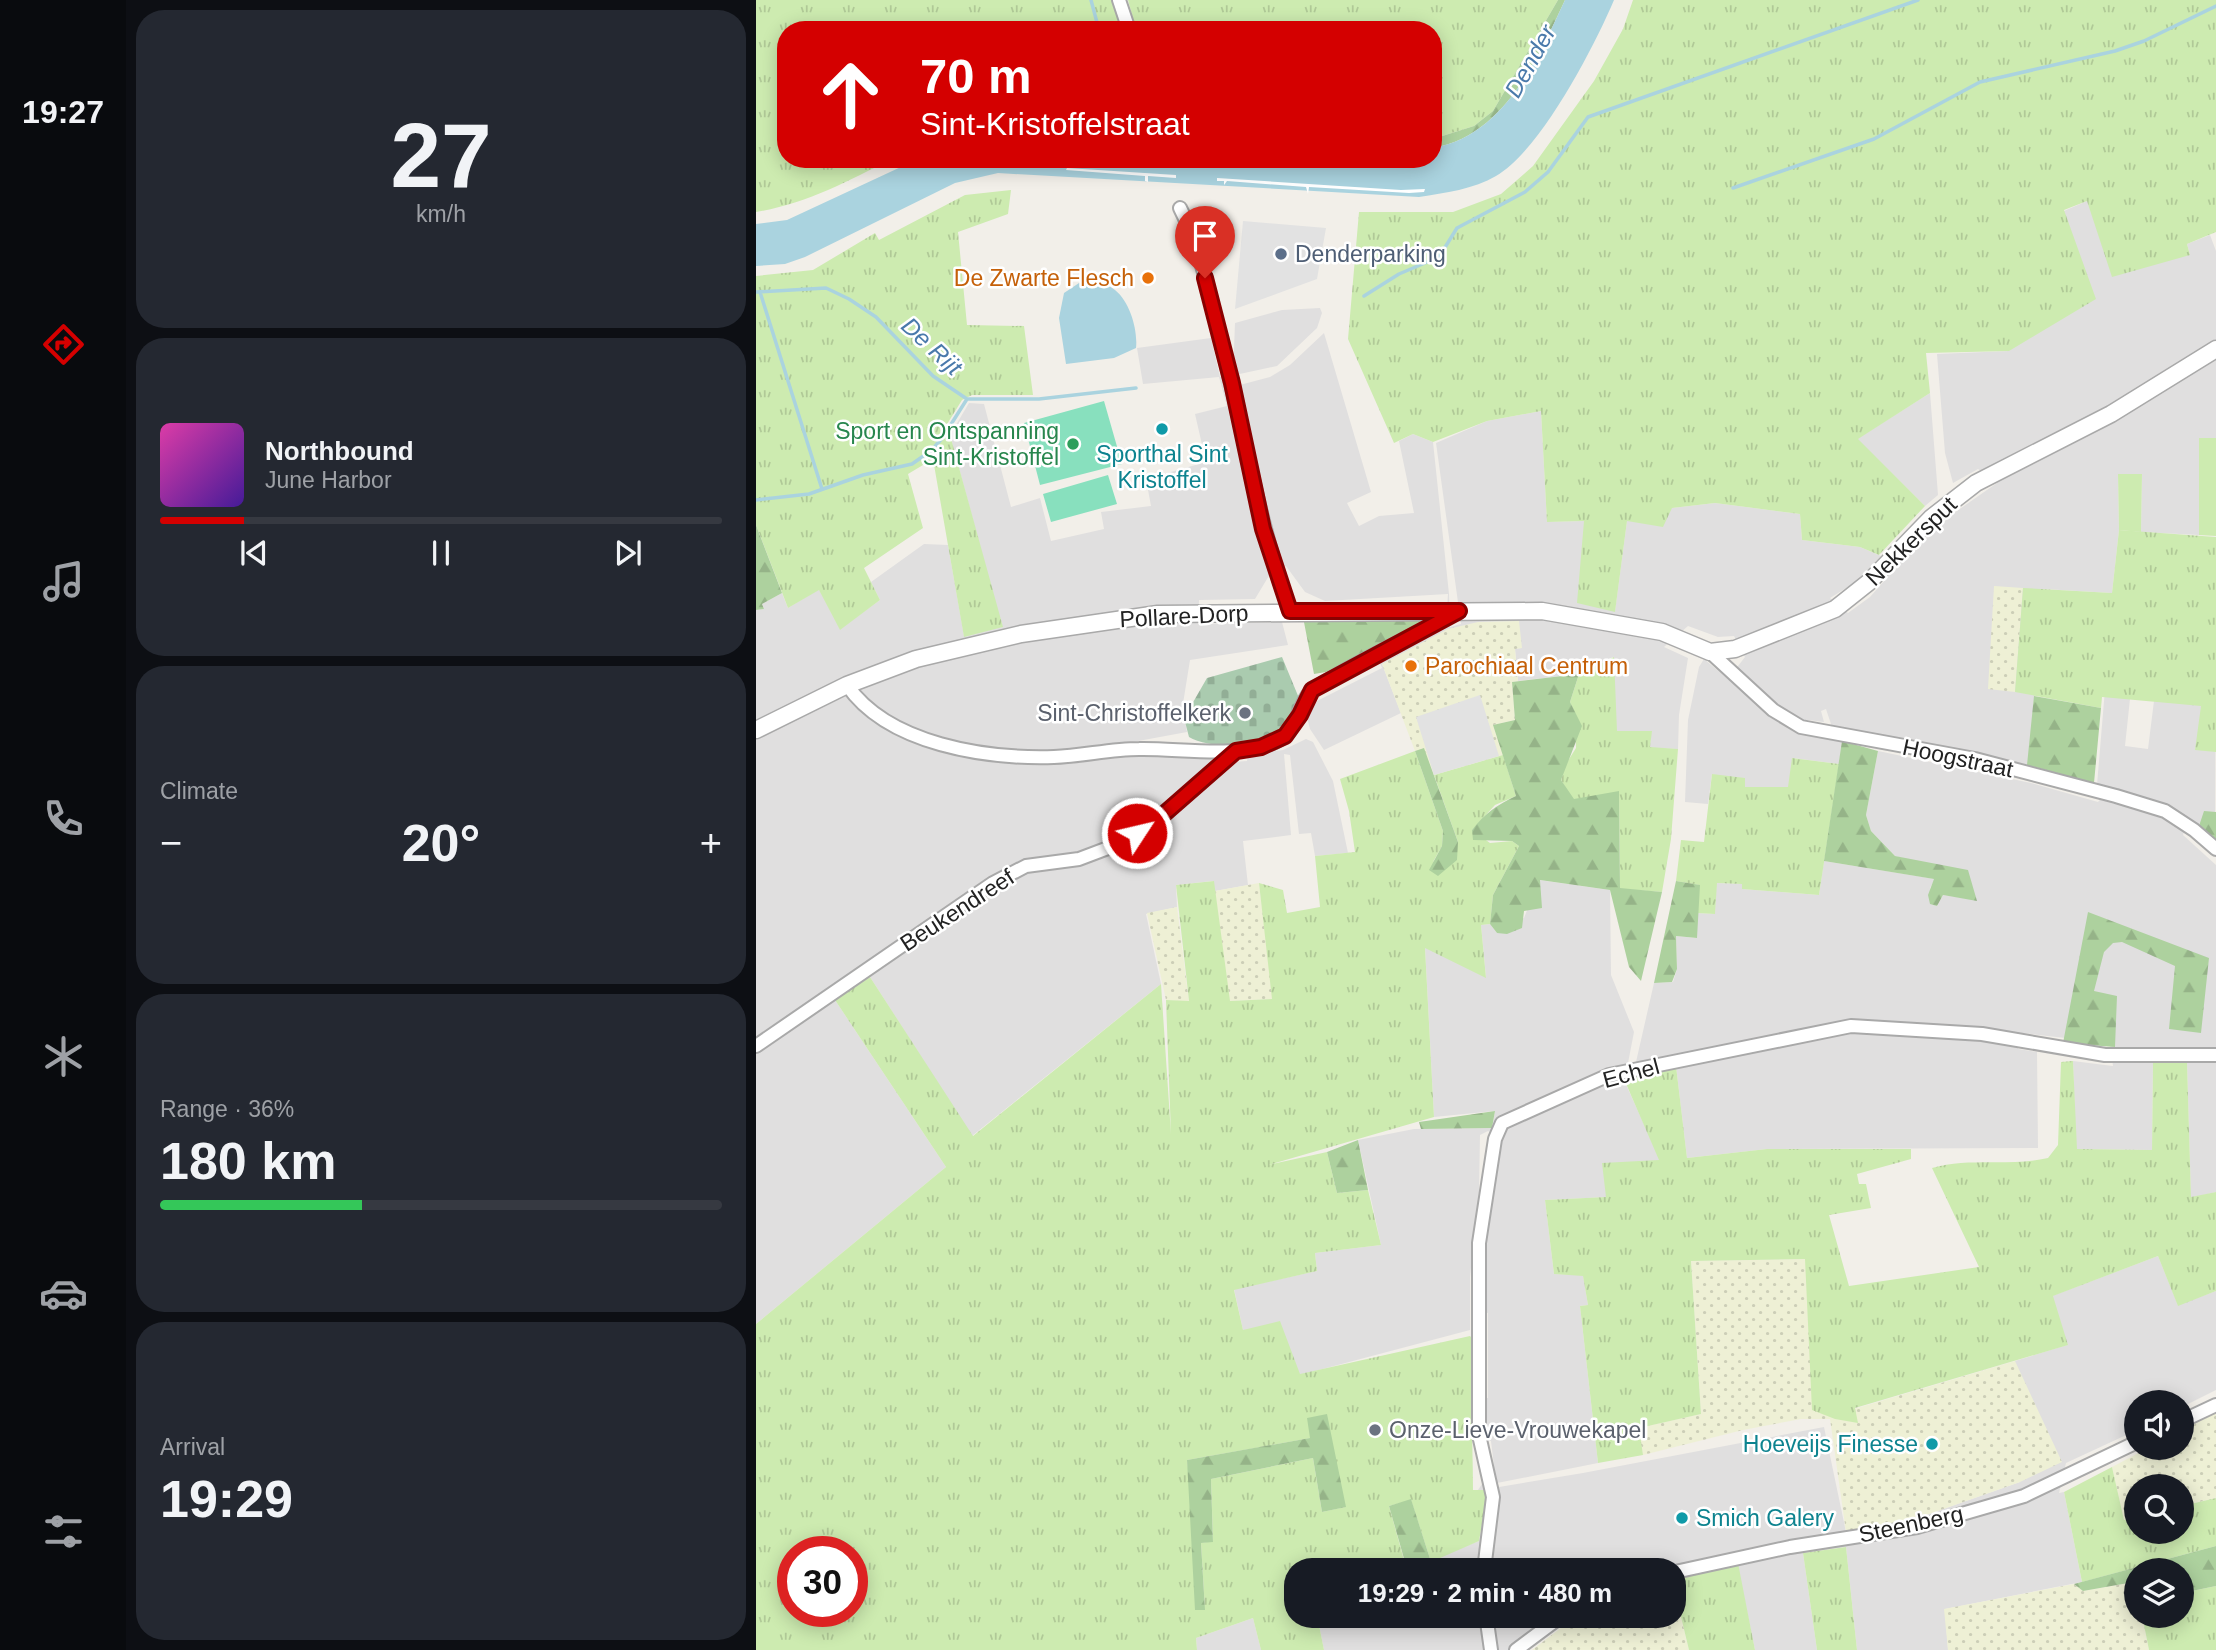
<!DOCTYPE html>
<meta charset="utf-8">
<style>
:root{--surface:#171b24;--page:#242831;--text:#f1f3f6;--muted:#9ea1a6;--line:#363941;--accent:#d40000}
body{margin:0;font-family:Helvetica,sans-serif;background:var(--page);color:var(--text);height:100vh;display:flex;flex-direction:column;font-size:26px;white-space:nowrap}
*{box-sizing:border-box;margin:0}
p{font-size:23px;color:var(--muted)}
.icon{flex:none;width:38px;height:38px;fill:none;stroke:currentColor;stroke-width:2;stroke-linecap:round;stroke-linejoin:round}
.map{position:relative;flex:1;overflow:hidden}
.details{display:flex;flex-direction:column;gap:10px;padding:10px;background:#0d0f14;width:630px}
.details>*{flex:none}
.top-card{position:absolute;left:21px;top:21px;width:665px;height:147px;border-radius:28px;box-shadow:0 4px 18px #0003;background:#d40000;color:#fff;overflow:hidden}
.buttons{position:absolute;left:1368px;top:1390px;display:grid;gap:14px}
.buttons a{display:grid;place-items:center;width:70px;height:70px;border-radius:50%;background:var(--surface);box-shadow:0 4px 18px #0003;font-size:35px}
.speed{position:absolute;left:21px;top:1536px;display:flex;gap:14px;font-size:35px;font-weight:700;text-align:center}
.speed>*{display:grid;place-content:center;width:91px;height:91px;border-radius:50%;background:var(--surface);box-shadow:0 4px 18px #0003;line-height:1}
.speed .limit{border:10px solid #d22;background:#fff;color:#111}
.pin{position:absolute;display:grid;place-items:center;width:60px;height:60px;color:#fff;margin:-72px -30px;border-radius:50% 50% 50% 0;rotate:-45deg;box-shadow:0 0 7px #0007}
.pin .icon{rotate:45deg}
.me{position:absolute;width:77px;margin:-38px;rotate:55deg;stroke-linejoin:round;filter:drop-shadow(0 0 5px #0008)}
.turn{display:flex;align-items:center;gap:24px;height:147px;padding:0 28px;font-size:32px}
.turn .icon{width:91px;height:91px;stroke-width:2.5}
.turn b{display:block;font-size:49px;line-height:60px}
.big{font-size:52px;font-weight:700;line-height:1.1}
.details .tile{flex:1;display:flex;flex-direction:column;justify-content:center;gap:10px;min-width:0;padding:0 24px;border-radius:28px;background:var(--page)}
.details .dial{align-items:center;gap:0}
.dial b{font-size:91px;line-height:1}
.song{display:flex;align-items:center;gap:21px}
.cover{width:84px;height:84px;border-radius:10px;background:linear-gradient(135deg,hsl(320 70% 55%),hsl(260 70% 35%))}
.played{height:7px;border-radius:4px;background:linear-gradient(90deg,var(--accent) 15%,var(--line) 15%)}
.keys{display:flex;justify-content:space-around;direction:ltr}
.heat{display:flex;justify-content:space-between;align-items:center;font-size:38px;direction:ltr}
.charge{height:10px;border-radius:5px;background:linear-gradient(90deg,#34c759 36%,var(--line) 0)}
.trip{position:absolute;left:528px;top:1558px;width:402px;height:70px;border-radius:28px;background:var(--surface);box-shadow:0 4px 18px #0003;font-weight:700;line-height:70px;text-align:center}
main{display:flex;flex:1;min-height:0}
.menu{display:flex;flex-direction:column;width:126px;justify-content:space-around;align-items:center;background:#090b0e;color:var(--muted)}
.menu .icon{width:49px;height:49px}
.menu .current{color:var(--accent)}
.menu b{font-size:32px;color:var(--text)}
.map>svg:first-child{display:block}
.residential{fill:#e0dfdf}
.farmland{fill:url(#farmland-dots)}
.grass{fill:url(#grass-tufts);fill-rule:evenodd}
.forest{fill:url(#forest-firs)}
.cemetery{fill:url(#cemetery-stones)}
.garden{fill:#cdebb0}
.pitch{fill:#88e0be}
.parking{fill:#e2e2e2}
.water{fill:#aad3df}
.pier{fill:#fff}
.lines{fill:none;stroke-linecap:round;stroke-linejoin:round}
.stream{stroke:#aad3df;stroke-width:3.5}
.minor-casing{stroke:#a9a9a9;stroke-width:16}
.tertiary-casing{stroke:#a9a9a9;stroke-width:19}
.minor{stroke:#fff;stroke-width:12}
.tertiary{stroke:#fff;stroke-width:16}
.route-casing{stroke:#8a0000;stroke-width:18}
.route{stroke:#d40000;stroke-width:12}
.service-dot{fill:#5c6f8a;stroke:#fff;stroke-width:2.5}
.food-dot{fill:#e8710a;stroke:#fff;stroke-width:2.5}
.culture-dot{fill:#0f9aa8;stroke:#fff;stroke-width:2.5}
.leisure-dot{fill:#2e9e5b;stroke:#fff;stroke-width:2.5}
.worship-dot{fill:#6b7280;stroke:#fff;stroke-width:2.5}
.labels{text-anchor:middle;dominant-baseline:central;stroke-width:5;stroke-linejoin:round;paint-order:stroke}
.service-label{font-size:23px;fill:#4e5e75;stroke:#fff;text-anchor:start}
.food-label{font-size:23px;fill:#c56008;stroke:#fff;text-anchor:end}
.leisure-label{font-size:23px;fill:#27864d;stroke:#fff;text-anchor:end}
.culture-label{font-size:23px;fill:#0d838f;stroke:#fff}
.street-label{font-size:23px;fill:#222;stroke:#fff}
.worship-label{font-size:23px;fill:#5b616d;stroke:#fff;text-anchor:end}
.water-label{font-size:24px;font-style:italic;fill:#4a7aab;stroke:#fff}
</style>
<main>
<nav class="menu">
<b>19:27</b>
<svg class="icon current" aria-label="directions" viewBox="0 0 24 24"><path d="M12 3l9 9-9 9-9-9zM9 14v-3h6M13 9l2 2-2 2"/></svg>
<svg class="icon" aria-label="music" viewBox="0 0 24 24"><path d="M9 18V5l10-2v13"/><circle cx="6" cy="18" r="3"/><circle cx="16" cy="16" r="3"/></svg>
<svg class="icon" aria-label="phone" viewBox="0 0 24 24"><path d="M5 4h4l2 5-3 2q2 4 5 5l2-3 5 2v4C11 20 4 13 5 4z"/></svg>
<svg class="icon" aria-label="climate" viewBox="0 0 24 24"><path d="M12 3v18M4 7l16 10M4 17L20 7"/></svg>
<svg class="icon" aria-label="car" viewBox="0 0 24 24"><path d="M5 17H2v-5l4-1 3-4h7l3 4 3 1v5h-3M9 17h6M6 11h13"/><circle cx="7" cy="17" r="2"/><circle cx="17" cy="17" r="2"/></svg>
<svg class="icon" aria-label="filters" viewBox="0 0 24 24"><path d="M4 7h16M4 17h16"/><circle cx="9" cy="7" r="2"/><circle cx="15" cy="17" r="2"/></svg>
</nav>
<section class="details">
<div class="tile dial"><b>27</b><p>km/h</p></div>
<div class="tile">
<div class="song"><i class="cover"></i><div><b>Northbound</b><p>June Harbor</p></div></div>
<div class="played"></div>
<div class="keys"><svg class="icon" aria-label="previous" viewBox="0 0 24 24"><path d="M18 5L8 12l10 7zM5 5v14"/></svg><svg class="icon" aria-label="pause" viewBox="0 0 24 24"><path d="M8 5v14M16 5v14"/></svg><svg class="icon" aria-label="next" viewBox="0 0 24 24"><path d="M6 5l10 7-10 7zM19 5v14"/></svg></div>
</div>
<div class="tile"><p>Climate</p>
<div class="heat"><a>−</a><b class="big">20°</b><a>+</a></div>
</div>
<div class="tile"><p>Range · 36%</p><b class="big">180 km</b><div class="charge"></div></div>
<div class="tile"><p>Arrival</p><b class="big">19:29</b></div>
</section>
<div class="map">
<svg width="1460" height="1650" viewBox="0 0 1460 1650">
<defs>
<pattern id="farmland-dots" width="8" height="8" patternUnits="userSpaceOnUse" patternTransform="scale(1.75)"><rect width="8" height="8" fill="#eef0d5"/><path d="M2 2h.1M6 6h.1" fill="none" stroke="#ccceb7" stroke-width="1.8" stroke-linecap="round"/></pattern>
<pattern id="grass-tufts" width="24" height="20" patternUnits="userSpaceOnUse" patternTransform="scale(1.75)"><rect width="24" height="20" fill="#cdebb0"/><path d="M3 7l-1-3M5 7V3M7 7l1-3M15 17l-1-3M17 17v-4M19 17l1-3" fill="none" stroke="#b0c997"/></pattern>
<pattern id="forest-firs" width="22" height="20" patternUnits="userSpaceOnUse" patternTransform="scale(1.75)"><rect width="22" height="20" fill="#add19e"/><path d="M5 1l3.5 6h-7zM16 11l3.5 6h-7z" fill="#95b388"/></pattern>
<pattern id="cemetery-stones" width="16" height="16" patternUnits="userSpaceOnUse" patternTransform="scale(1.75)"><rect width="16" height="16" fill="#aacbaf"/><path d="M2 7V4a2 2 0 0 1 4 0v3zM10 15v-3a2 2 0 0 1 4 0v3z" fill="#92ae96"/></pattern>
</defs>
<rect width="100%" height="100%" fill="#f2efe9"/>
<path class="residential" d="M1331,201L1434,255L1431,244L1454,235L1460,251V438H1443V535L1385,532L1386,474H1362L1363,530L1356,593L1288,589L1273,767L1076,727L1070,709L1065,711L1068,722L1052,720L1044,734L1086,741L1083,764L1037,758L1033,787H989L956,774L952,804L929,802L932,720L943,667L948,659L972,679L989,657L978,636L962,637L932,626L908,647L932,658L923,715L922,749L894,748L895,731H860L857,657L823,674L762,681L759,649L765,648L626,664L645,713L568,750L554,729L550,713L552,709L559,702L626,668L624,663L690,625L692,594L569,601L549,592L530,566L514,574L499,599L443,600L442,624L526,622L532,645L434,660L425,716H428L431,732L366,744L378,754L462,757L429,791L447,789L477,762L491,761L492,755L527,750L550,739L557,742L577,781L592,853L559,856L555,833L543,834L534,755L528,754L535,835L487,841L492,885L459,891L457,881L420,885L421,907L390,914L405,984L216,1136L114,977L79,1000L190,1167L0,1324V610L8,609L6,604L26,593L32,608L63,589L84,629L124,600L115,582L168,544L192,545L208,636L246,627L194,435L213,403L228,404L255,507L284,498L295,541L348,529L345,512L395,506L390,479L450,462L439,414L471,406L463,377L387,384L381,348L455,338L464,377L477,375L479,323L526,310L564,308L566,313L561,328L521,366L479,375L480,386L514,377L534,365L568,333L615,492L591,503L603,526L623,516L658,513L643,441L657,434L677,442L693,594L694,627L705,624L680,443L731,421L785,411L791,522L828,521L859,611L871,521L916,508L959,503L1044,514L1046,540L1104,547L1125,556L1100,582L1074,598L1092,613L1114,597L1152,554L1198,513L1241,483L1222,469L1197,483L1189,453L1181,354L1253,351L1308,211Z
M1174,393L1182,495L1169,506L1101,439Z
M1357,593L1385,595L1369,746L1392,749L1411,597L1460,595L1459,838L1432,819L1427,835L1460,865V1192L1435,1198L1431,1063L1397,1062L1396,1150L1320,1149L1317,1061L1357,1066L1354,1043L1266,1033L1262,1049L1281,1052L1282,1148L1011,1149L931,1158L920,1066L868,1080L904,1160L851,1197L789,1200L798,1274L827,1275L832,1305L824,1306L842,1463L741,1483L743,1487L827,1473L1068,1427L1090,1532L1142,1525L1264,1482L1259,1361L1311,1345L1296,1296L1402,1256L1422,1305L1460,1291V1390L1426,1407V1402H1381V1430L1310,1463L1303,1493L1308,1492L1326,1582L1189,1609L1192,1650H1101L1090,1547L1047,1553L1061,1650H999L981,1563L919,1580V1570H625L648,1560L651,1569L723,1541L730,1511L722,1490L738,1466L735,1441H729L727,1398H732V1313L727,1312L729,1255L745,1137L732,1131L724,1135L723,1192L714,1277V1330L544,1375L487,1330L478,1289L561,1271L559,1253L625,1245L602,1140L658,1129L736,1128L739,1111L678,1117L669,947L730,977L725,925L734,924L741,933L768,918L783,880L854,890L855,975L878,1032L872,1063L880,1062L898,983L917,982L921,969L920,936L940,938V913L959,914L960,883L987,884L986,889L1063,895L1068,861L1179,879L1174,888L1181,906L1187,895L1220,900L1154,860L1139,856L1115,831L1110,815L1122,751L1275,783L1342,802L1353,789L1341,785Z
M561,1615H822L807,1621L770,1650H568Z
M497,1618L505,1650H441L440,1638Z"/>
<path class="farmland" d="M1238,586L1267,588L1259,692L1232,689Z
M763,621L766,648L759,649L762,681L756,682L759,720L737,725L747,755L678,775L668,749L659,751L626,664L692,629L722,622Z
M503,883L517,999L473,1001L459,891Z
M421,907L433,1002L410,1000L391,913Z
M1049,1259L1102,1423L1098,1409L1259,1361L1306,1462L1264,1482L1142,1525L1090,1532L1074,1419H1045L987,1430L887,1455L882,1428L945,1414L935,1261Z
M1460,1413V1498L1426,1506V1486H1381V1518L1368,1521L1356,1467L1394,1447H1426V1430Z
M1379,1582L1381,1615H1386L1393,1650H1192L1188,1609L1318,1584L1327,1591Z
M919,1592L933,1650H776L822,1615H919Z"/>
<path class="grass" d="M0,0H361L369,30H30V159H135C91,182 49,204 0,212Z
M372,0H802L737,111L718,126L677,139V30H380Z
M877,0H1460V232L1431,244L1434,255L1356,277L1331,201L1308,210L1340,299L1253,351L1170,353L1174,393L1102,439L1169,506L1123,555L1104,547L1046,540L1044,514L959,503L916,508L907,527L871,521L859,612L821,603L828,521L791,522L785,411L731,421L677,442L657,434L638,443L592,339L603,212H697L745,194L777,166L838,81L867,29Z
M255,190L252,214L202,232L211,325L268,326L277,395H216L206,400L188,429L194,435L247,627L208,637L177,459L152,474L167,528L108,568L124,600L84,630L63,590L32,608L0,525V276L57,270L119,233L123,240L209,195Z
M1363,530L1460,537V752L1439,750L1445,706L1346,697L1345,708L1259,692L1267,588L1356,593Z
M858,657L861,731H896L894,747L922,749L915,839L906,892L864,889L863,792L817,800L805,780L810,764L820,748L819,713L814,702L823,674Z
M659,751L687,831L686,846L677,862L702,842L678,775L747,755L760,796L739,805L716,830L734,843L756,841L763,846L737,895L734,924L725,925L730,978L669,948L678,1117L512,1165L571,1152L581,1193L612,1190L625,1245L559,1253L561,1271L478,1290L487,1330L524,1321L544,1374L714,1336L719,1341C713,1390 717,1440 717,1490H732L723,1541L675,1562L655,1500L633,1506L648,1560L625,1570H541V1615H561L568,1650H505L497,1618L440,1638L441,1650H0V1324L190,1167L79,1000L114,977L217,1136L405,984L415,1134L410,1000L433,1001L420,885L458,881L474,1001L516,999L503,883L527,890L531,913L564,907L559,856L599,852L593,811L584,779ZM555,1438L589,1507L566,1512L557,1458L455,1479L457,1541L445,1543L449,1610L431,1460ZM37,1552H96V1612H37Z
M1036,758L1083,764L1063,895L986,889V884L961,883L959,914L940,913L943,885L920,881L925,840L948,842L956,774L989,778V787H1032Z
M1317,1061L1321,1149L1396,1150L1397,1062H1431L1435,1197L1460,1192V1291L1422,1306L1402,1256L1297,1296L1312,1345L1099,1408L1102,1423L1079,1419L1056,1410L1049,1259L935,1261L945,1414L883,1428L887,1455L842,1463L824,1306L832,1305L827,1276L798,1274L789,1200L850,1197L846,1163L903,1160L868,1079L920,1066L931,1158L1011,1149H1155V1159L1101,1174L1103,1184H1110L1115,1208L1073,1215L1093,1286L1223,1267L1176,1168C1214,1157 1254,1167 1292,1158L1302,1145L1305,1062Z
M1356,1467L1368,1520L1381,1518V1531H1426V1506L1460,1498V1546L1326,1582L1308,1492Z
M1090,1547L1101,1650H1061L1047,1553Z
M982,1563L999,1650H933L919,1592V1580Z
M1460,1586V1650H1393L1386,1615H1426V1593Z"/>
<path class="forest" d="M802,0H809C782,58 748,136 677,148V139L718,126L737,111Z
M0,525L26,593L6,604L8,609L0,610Z
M663,616L665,624L570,672L558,674L547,617Z
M823,674L814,702L826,726L805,780L818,799L863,791L864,888L906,892L885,981L873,967L854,890L784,880L786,908L768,911L766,928L751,934L741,933L734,924L737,895L763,846L756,841L717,840L716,830C729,813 741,805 760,796L737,725L759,720L756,682Z
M1278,696L1345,708L1338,783L1271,765Z
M1086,741L1122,751L1110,815L1115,831L1139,856L1212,870L1221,901L1187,895L1181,906L1174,904L1172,895L1178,879L1068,861Z
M668,748L702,842L701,860L682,876L673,870L686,846L687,831L659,751Z
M1448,811L1460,812V841L1443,826Z
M920,881L944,885L941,938L920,936L921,969L916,982L898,983Z
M1332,912L1453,958L1445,1033L1413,1029L1419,966L1366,942L1357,943L1348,952L1338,991L1361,996L1359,1047L1307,1043Z
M739,1111L736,1128L665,1129L663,1122Z
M602,1140L612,1190L581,1193L571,1152Z
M571,1414L590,1507L566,1512L557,1458L455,1479L457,1542L445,1543L449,1610H439L431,1460L554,1438L551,1418Z
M655,1499L675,1562L651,1569L633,1506Z
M1460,1546V1586L1426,1593V1570H1381V1592L1378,1582L1327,1591L1318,1584Z"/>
<path class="cemetery" d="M526,657L545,703C538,717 532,729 518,738C501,749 450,748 433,737L428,718L451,678Z"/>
<path class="garden" d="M1443,438H1460V536L1443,535Z
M1362,474H1386L1385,532L1363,530Z"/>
<path class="pitch" d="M348,401L366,464L284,485L268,423Z
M352,475L361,504L295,522L287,494Z"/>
<path class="parking" d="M487,221L570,228L561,279L479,309Z
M724,695L743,756L678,775L660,717Z"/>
<path class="water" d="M809,0H858C838,47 785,150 740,176C718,189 689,193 663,197L242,173L199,183L49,257L29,264L0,266V224L31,220L162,159H677V148C748,136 782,58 809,0Z
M326,281C337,282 349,282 359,290C374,302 382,330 380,348L358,358L310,364L303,318L308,293Z"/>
<path class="pier" d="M311,168L420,175V178L392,176V182L389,181V176L310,170Z
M461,178L645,190L669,189L668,192L653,193L553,187L552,194L550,187L471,181L468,185V181H461Z"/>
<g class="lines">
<path class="stream" d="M335,0L343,30
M977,188L1118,139L1224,82L1359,51L1388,41L1460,6
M0,292L70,288L93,299L120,317L177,376L211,399H283L380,388
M4,292L66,489
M608,296L643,274L683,257L701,228L769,192L792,172L832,117L1162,0
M0,500L53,494L107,475L156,464L176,450L187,437L211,399"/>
<defs>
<path id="minor" d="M363,0L373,30
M424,208C443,245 451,284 461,325C486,421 501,518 534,611
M954,652L1017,710L1045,727L1219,759L1360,796L1409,811L1438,830L1460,849
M91,685C132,745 231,759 298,757C327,756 354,749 383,749C423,748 482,759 519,742C544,731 542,699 559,688C603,660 653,638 699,613
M0,1046L237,883L270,866L323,859L368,842L408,814L479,751
M1426,1421L1460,1405
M728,1570L737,1497L723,1435V1243L739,1139L746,1123L853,1075L1095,1026L1226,1034L1349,1055H1460
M919,1572L1034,1547L1161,1527L1268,1496L1381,1442
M730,1615L735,1650
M760,1650L807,1615"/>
<path id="tertiary" d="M0,730L91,685L160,659L265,634L402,614L786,611L906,632L954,652L979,649L1079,609L1113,582L1175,518L1220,483L1355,414L1460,349"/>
</defs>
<use href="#minor" class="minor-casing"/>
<use href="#tertiary" class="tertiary-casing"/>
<use href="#minor" class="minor"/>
<use href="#tertiary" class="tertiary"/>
</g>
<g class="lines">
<defs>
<path id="route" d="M381,833L408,814L480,751L505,747L529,736L544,715L556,690L703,611H534L507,529L476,383L449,278"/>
</defs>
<use href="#route" class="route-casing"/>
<use href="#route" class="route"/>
</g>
<circle class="service-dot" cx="525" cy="254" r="7"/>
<g class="food-dot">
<circle cx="392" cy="278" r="7"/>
<circle cx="655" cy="666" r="7"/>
</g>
<g class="culture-dot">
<circle cx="406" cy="429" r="7"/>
<circle cx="1176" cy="1444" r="7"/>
<circle cx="926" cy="1518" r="7"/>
</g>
<circle class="leisure-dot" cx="317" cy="444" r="7"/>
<g class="worship-dot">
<circle cx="489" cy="713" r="7"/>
<circle cx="619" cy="1430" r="7"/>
</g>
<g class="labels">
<g class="service-label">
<text x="539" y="254">Denderparking</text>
</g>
<g class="food-label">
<text x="378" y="278">De Zwarte Flesch</text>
<text x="669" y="666" text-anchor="start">Parochiaal Centrum</text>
</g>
<g class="leisure-label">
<text x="303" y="431">Sport en Ontspanning<tspan x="303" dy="26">Sint-Kristoffel</tspan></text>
</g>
<g class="culture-label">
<text x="406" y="454">Sporthal Sint<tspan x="406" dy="26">Kristoffel</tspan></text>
<text x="1162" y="1444" text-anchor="end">Hoeveijs Finesse</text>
<text x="940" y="1518" text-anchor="start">Smich Galery</text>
</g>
<g class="street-label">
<text transform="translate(1155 541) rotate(-44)">Nekkersput</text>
<text transform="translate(428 616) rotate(-3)">Pollare-Dorp</text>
<text transform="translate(1202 758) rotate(12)">Hoogstraat</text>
<text transform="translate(201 910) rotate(-33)">Beukendreef</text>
<text transform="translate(875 1073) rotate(-15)">Echel</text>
<text transform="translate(1155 1524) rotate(-12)">Steenberg</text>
</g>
<g class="worship-label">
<text x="475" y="713">Sint-Christoffelkerk</text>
<text x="633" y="1430" text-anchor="start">Onze-Lieve-Vrouwekapel</text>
</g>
<g class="water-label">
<text transform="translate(774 61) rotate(-61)">Dender</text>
<text transform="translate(176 346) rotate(43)">De Rijt</text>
</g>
</g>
</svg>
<div class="buttons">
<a><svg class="icon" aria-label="sound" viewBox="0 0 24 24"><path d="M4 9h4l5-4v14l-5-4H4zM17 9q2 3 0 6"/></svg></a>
<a><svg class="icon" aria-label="search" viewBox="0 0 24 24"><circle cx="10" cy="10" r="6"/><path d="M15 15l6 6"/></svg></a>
<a><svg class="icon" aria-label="layers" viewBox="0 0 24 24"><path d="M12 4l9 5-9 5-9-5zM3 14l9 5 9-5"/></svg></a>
</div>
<div class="speed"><div class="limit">30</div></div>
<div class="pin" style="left:449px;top:278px;background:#d93025"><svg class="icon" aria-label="arrive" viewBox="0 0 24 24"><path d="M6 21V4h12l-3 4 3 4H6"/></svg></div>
<svg class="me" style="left:381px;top:833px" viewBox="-20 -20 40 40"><circle r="17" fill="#d40000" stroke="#fff" stroke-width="3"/><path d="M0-11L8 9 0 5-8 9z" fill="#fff"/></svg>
<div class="trip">19:29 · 2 min · 480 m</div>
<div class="top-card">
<div class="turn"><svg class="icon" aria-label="ahead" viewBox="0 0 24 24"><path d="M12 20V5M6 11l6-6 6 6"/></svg><div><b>70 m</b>Sint-Kristoffelstraat</div></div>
</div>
</div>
</main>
